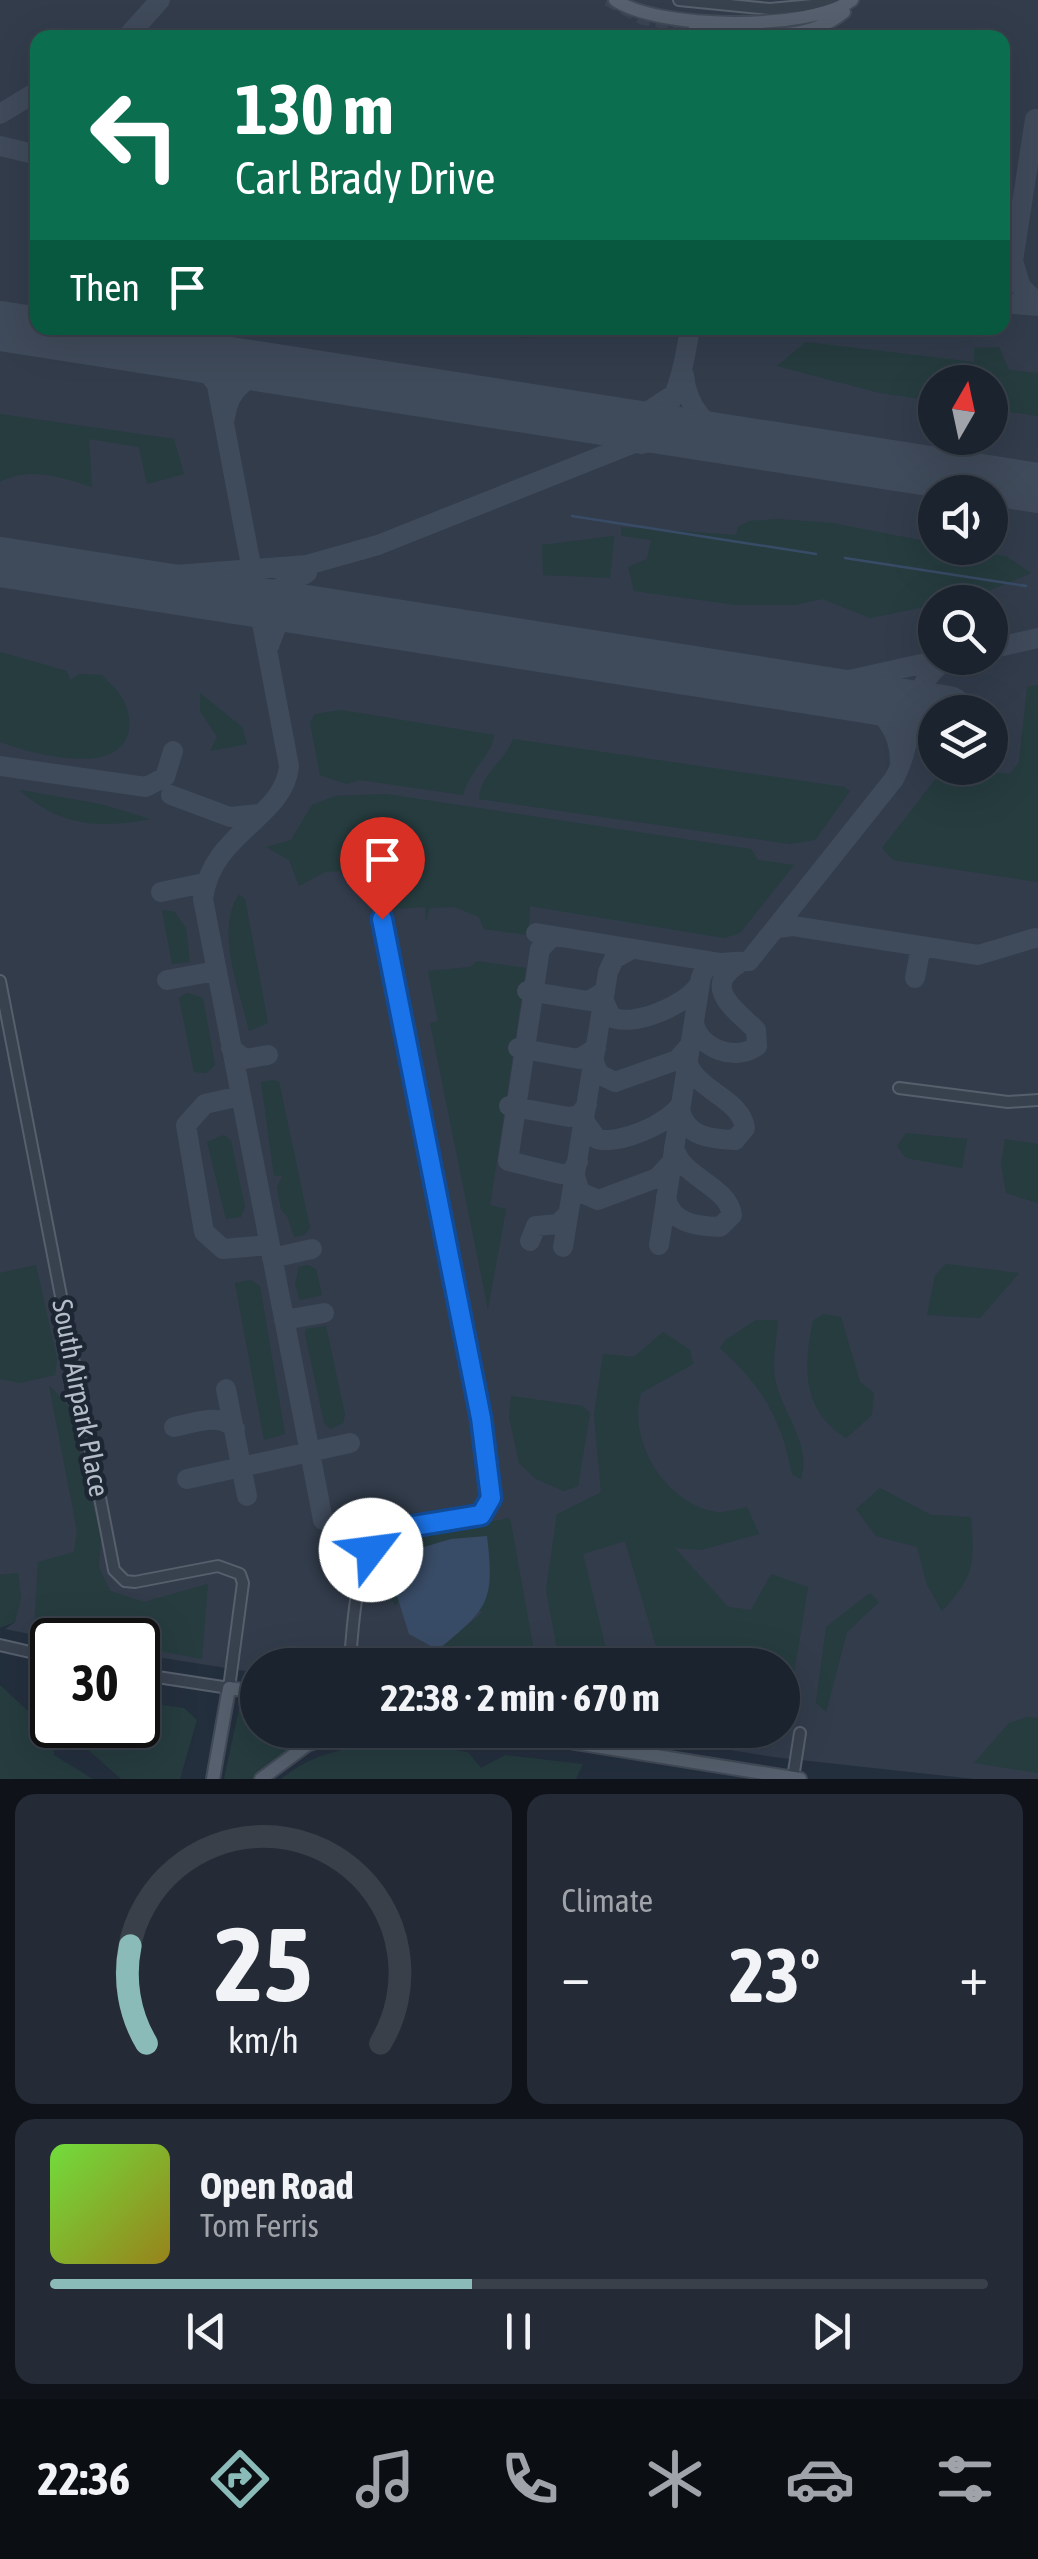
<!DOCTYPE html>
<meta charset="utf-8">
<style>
:root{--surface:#1b232e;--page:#242b36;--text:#f1f3f6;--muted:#a0a4aa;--line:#39404a;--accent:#8bbbb9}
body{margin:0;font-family:"Asap Condensed",sans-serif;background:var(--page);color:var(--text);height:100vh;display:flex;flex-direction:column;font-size:38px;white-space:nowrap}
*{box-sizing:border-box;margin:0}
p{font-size:32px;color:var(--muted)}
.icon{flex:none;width:55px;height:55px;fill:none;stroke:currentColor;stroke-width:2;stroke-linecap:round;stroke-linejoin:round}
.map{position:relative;height:1779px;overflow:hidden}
.panel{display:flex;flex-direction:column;gap:15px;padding:15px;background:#0f1319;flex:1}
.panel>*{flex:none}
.hud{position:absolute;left:30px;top:30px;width:980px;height:305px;border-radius:20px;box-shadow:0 10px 40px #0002,0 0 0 2px var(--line);background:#0b6e4f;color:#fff;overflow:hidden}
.needle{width:65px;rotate:9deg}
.fabs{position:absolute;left:918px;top:365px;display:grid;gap:20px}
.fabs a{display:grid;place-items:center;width:90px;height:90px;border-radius:50%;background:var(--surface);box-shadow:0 10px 40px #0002,0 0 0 2px var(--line);font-size:50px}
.speed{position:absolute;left:30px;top:1618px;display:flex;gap:20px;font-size:50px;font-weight:700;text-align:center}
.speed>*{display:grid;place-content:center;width:130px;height:130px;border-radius:50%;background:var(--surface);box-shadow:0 10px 40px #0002,0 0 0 2px var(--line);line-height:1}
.speed .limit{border:5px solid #111;border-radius:15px;background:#fff;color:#111}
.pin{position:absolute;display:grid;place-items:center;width:85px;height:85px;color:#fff;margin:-102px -42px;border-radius:50% 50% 50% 0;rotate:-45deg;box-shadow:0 0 10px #0007}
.pin .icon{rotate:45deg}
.me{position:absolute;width:110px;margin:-55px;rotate:60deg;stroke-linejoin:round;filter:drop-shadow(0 0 8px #0008)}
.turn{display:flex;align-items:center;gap:35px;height:210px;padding:0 40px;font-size:45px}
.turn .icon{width:130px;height:130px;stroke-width:2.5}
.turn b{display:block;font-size:70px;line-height:85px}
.then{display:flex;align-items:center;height:95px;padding:0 40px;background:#0003;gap:20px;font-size:38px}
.big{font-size:75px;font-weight:700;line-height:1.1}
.panel .tile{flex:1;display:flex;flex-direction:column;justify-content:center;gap:15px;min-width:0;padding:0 35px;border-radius:20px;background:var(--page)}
.panel .dial{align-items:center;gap:0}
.dial svg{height:260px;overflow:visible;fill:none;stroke:var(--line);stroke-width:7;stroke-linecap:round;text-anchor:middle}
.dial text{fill:var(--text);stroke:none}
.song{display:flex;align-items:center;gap:30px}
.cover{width:120px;height:120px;border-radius:15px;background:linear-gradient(135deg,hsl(100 70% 55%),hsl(50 70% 35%))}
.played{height:10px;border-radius:5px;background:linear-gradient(90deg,var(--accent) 45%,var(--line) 45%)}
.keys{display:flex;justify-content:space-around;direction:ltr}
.heat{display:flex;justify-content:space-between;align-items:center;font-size:55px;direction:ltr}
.panel .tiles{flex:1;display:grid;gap:15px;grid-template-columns:1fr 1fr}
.tile:last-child{grid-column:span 2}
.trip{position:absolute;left:240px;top:1648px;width:560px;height:100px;border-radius:50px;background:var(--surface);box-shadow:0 10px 40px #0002,0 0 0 2px var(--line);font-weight:700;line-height:100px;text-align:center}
.menu{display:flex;height:160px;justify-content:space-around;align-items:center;background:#0b0e12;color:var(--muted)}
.menu .icon{width:70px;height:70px}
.menu .current{color:var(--accent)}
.menu b{font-size:45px;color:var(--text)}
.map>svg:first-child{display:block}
.airport{fill:#323c4b;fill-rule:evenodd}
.green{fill:#263c3f}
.water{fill:#394c67}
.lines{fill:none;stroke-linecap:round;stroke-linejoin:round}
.stream{stroke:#394c67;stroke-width:2.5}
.taxiway{stroke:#3f4a5a;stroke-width:20}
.runway{stroke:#3f4a5a;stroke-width:50}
.major-tunnel{stroke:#3a4453;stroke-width:12;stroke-dasharray:12 6;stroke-linecap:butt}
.minor-casing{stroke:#565f6c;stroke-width:14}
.major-casing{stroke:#414a57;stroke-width:16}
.minor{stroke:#38414e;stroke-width:10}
.major{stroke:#56606e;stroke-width:12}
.route-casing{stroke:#114b97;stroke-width:25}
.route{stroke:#1a73e8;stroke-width:18}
.labels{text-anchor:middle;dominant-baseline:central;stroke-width:9;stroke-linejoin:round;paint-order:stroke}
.street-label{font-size:28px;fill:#b4bcc9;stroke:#1d2633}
</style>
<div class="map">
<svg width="1038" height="1779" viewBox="0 0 1038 1779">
<rect width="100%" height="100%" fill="#242f3e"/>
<path class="airport" d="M0,0H1038V1779H974L773,1757L608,1730H782V1665H258L257,1673L138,1654V1640H59L5,1629L15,1622L18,1574L0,1575ZM38,38H1002V328H38ZM935,382H990V438H935ZM935,492H990V548H935ZM935,602H990V658H935ZM935,712H990V768H935Z"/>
<path class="green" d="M458,328H592L598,334L522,338Z
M806,342L974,362V348L999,347L1009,370L1038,373V416L990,409V382H935V401L880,393L777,366Z
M0,414L174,439L184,474L147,484L139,447L89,439L92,487C63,477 28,466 0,482Z
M779,519L832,523L935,543V548L1006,556L1031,573L974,597L958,598L953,584L929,606L870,618L823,599L794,605H737L634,591L628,567L647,559L651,540L621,536V527L736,535L738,527L749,521Z
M614,536L610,578L543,575L542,545Z
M0,652L67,671L70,680L79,674L102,675C118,691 131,703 129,728C123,779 33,754 0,742Z
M1038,685V882L893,860L882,848L944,768L1010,774L1019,762L1027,687Z
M200,693L242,727L247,744L210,751L217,737L200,711Z
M341,710L494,735C491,757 471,767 463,795L360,780L346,784L320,775L310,722L315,714Z
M513,739L844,787L850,791L815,840L790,844L479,799C481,772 504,764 513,739Z
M20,790L100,804L150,819C102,829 57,826 20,790Z
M386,794L751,849L758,860L794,865L740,933L724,938L530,906L528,935L484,929L479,917L454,907L430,908L426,921L425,907L375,910L351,888L340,871L325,872L299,886L289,860L266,847L291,840L312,805L335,796Z
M239,894L245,899L268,1023L249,1031C241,992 214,932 239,894Z
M162,910L175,912L186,929L190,962L172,964Z
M477,961L526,968L490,1205L506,1209L488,1309L430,1023L438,1021L428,971L470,967Z
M187,993L203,998L215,1065L206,1073L194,1072L179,998Z
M273,1080L279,1082L310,1228L304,1235L294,1237L287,1216L281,1210L277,1188L282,1176H274L261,1082Z
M906,1133L967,1139L962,1168L906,1158L897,1146Z
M224,1135L231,1141L245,1207L241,1217L226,1219L207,1142Z
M1005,1139L1038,1144V1203L1006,1193L1001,1164Z
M946,1264L1019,1273L980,1318L927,1315L935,1275Z
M36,1265L57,1359L55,1375L20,1383L0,1379V1273Z
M308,1265L316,1269L322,1295L300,1300L295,1284L299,1267Z
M251,1280L260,1286L285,1434L264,1440L235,1283Z
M823,1314L841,1317L860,1382L874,1393L872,1415L846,1438C802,1411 803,1367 813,1321Z
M756,1320H778C777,1338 772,1360 775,1378C781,1412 812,1443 801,1479L792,1474C781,1418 763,1387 720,1348L725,1340Z
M326,1326L345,1415L343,1423L330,1429L324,1422L305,1334L306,1329Z
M663,1332L690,1350L693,1364L641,1393C627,1440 665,1504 716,1512C725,1513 738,1509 747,1507L759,1534L701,1550L675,1548L728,1607L751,1610L771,1574L808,1587L792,1686L783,1692L782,1665H696L697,1655L661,1663L625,1541L583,1554L609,1661L560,1665L546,1590L557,1514L601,1492L594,1415L603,1354L634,1357Z
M49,1385L69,1407L101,1539L99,1567L110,1591L144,1602L208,1584L202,1659L138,1647V1640H96L34,1629L38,1562L74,1552L77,1531Z
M511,1396L583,1406L590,1413L578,1486L564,1491L536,1479L519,1463L509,1417Z
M880,1488L931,1515L971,1517C975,1563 974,1577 942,1611L927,1585L917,1547L876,1536L856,1509Z
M510,1518L536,1662L440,1665L434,1661L438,1650L483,1612L393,1583L399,1601L395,1606L383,1577L382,1542Z
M18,1573L21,1598L15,1622L0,1628V1575Z
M870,1593L879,1602L847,1632L826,1712L816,1703L826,1627Z
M0,1685L53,1734L54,1755L93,1779H0Z
M138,1702L184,1708L197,1720L180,1779H121L60,1725H138Z
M240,1704L257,1711L258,1730H281L294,1748L254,1779H224Z
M1027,1717L1038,1718V1773L974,1763L1009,1723Z
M392,1741L468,1752L481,1768L505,1755L583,1764L576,1779H281C314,1751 351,1748 392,1741Z"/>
<path class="water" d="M487,1536C495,1603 488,1608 438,1650L409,1634L393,1583L397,1555L451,1539Z"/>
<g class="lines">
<path class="stream" d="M572,516L816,554
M845,558L1026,586"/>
<path class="taxiway" d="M126,38L160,0
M0,114L38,91
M0,146L38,155
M1013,261L1021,287L1038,303
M1002,282L1013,261L1035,119
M1002,303L1038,306
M206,328L289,766C284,819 212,831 203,899L323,1520
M209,335L223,353L249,364
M144,348L170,342L189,328
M176,353L201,364L215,382
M684,375C687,409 707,428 737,441
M225,418C229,385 251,373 281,370
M600,420L639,417L668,398
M641,444L684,433
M0,562L174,575L307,565L378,545L637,442C676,413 683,373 690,328
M235,599L253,608L263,622
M264,617L277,589L307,573
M269,646L279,620L312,611
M990,649L1038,638
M778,684L849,680L944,659
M850,695C881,707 900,728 900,762
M0,766L146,787L165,777L173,751
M171,795L230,817L259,814
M161,892L199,884
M778,928L793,926L978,955L1035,938
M536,933L721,963L749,961L894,779C917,738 904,681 951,658
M553,936L540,949L508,1161L561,1174L571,1172L578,1162
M915,978L921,946
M167,980L216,971
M527,991L589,1001L605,991
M604,1001L611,1017C633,1028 686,1005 699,985
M694,1023C699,1049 736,1062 757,1046L756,1030C736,1010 701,988 738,964
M231,1048L245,1059L268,1055
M518,1048L579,1059L596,1048
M594,1062L599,1074L615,1082L677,1060L690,1045
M240,1096L205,1104L186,1125L204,1232L223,1249L269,1245
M509,1106L569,1117L579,1115L587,1105
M680,1110C686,1137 711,1139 735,1140L745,1128C741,1098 696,1091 687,1061
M585,1122L597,1139C619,1145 669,1124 681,1104
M576,1179L580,1192L598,1200L657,1178L671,1163
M666,1197C671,1224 697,1226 720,1227L732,1215C728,1185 681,1178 674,1147
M530,1241L536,1226L558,1224L568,1214
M659,1245L701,977L706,968L721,963
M563,1247L608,972L614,959L632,949
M272,1258L312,1249
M284,1320L324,1313
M226,1389L247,1496
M174,1427C194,1423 220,1412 235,1429
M187,1479L350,1443"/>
<path class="runway" d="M0,326L1038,488
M0,562L948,711"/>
<path class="major-tunnel" d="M607,0L643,19L678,25"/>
<defs>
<path id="minor" d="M679,0L770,9L834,3
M0,981L114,1570L125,1581L135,1582L218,1566L240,1574L243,1583L229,1688L138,1674
M899,1088L1008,1102L1038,1100
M0,1645L52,1657
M349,1665C355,1626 351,1547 395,1529C421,1520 454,1519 481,1515L491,1497L481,1418L382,919
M793,1778L800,1733"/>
<path id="major" d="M615,0C659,30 808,31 852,0
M695,27C746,33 801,47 844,12
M464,1730L501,1732
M495,1730L800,1779
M213,1779L229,1688L258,1692
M261,1779L307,1745L350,1730"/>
</defs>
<use href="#minor" class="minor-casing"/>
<use href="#major" class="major-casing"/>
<use href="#minor" class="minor"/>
<use href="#major" class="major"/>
</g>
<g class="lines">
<defs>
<path id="route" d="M371,1550L396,1529L481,1515L491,1498L481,1418L382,919"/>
</defs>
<use href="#route" class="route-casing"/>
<use href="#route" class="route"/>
</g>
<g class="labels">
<g class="street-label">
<text transform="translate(81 1398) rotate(79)">South Airpark Place</text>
</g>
</g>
</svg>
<div class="fabs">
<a><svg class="needle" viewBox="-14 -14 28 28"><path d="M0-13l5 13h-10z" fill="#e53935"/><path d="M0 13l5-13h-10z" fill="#a0a4aa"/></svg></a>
<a><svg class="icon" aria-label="sound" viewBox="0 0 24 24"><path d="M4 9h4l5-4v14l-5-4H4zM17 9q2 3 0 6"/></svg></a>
<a><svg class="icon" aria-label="search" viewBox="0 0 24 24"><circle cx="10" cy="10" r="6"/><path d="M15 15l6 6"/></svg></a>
<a><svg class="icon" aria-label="layers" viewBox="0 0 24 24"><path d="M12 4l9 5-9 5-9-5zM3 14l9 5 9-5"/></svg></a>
</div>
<div class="speed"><div class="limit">30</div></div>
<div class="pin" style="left:382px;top:919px;background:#d93025"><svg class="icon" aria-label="arrive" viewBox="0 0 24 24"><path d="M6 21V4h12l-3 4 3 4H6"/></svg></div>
<svg class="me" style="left:371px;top:1550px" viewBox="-20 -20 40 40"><circle r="19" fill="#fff"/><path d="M0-13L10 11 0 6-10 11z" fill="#1a73e8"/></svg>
<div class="trip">22:38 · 2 min · 670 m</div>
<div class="hud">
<div class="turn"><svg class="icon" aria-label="left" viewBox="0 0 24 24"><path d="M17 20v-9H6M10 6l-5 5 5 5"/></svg><div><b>130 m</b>Carl Brady Drive</div></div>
<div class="then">Then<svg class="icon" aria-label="arrive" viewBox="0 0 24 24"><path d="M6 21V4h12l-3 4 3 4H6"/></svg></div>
</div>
</div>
<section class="panel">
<div class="tiles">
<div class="tile dial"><svg viewBox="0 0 100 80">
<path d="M14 69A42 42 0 1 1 86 69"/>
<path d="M14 69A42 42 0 0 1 9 39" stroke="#8bbbb9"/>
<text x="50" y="56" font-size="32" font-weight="700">25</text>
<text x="50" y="72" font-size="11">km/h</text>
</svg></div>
<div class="tile"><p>Climate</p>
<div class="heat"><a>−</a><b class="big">23°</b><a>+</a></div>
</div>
<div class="tile">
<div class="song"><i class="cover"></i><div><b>Open Road</b><p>Tom Ferris</p></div></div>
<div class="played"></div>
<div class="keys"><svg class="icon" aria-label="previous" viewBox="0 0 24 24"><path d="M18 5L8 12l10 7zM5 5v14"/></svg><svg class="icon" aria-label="pause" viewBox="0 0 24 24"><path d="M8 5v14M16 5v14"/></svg><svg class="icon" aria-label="next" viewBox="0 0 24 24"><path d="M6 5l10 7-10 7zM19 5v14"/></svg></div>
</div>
</div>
</section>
<nav class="menu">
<b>22:36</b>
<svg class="icon current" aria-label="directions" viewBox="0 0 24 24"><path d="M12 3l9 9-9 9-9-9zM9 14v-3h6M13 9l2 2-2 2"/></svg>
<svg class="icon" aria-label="music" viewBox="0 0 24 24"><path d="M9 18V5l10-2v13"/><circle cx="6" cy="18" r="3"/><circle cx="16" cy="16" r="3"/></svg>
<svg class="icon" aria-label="phone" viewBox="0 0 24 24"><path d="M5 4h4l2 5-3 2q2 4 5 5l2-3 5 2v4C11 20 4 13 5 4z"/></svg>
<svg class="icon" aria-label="climate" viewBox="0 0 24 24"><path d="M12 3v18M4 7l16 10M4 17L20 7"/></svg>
<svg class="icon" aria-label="car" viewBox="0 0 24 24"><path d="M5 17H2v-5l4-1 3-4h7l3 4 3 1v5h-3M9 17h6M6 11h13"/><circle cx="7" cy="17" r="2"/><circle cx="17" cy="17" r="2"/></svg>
<svg class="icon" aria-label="filters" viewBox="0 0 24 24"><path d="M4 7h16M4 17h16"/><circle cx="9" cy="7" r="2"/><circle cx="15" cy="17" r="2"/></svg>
</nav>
